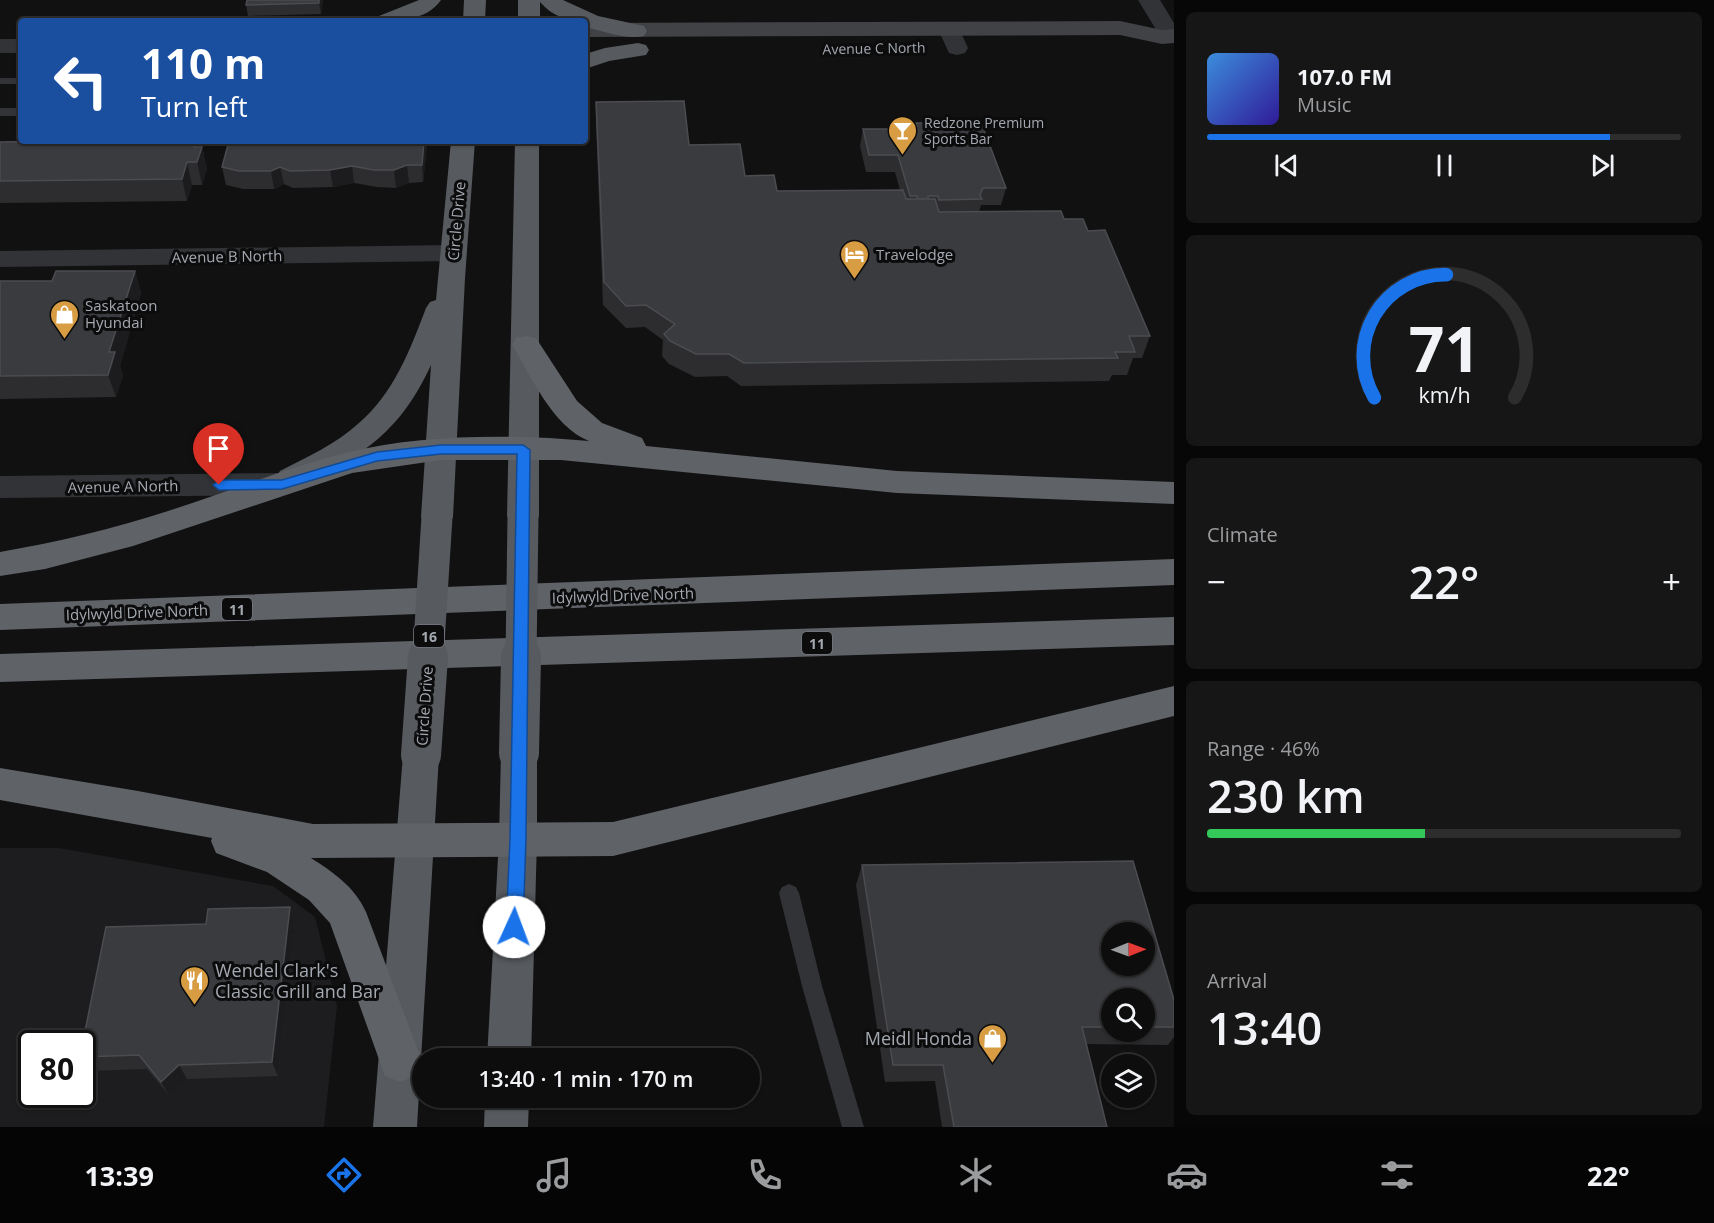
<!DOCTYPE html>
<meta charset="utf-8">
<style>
:root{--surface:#0d0d0e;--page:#161617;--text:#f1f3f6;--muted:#9a9c9e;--line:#2d2d2e;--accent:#1a73e8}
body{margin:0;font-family:"Open Sans",sans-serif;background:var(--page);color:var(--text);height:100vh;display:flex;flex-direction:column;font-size:22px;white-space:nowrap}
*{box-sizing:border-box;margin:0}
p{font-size:20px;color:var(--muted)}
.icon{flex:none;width:33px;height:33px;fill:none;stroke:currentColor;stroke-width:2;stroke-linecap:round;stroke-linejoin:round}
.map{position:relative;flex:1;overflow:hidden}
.panel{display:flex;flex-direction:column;gap:12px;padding:12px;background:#070708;width:540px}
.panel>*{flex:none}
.top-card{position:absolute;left:18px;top:18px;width:570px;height:126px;border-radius:6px;box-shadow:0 2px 4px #0004,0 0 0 2px var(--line);background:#1a4fa0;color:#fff;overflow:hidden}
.needle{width:39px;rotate:89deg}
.controls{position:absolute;left:1101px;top:922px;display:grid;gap:12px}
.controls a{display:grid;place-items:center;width:54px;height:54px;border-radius:50%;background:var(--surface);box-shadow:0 2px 4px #0004,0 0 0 2px var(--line);font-size:30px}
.speed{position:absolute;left:18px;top:1030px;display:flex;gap:12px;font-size:30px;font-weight:700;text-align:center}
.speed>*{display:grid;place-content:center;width:78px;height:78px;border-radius:50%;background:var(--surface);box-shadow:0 2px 4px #0004,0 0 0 2px var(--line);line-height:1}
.speed .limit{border:3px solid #111;border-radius:9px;background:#fff;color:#111}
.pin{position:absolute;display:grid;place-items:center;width:51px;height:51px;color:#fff;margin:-62px -26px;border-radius:50% 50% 50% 0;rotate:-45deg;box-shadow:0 0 6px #0007}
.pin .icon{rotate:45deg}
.me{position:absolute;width:66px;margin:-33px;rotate:2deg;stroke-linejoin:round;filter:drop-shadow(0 0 4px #0008)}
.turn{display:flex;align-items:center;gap:21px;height:126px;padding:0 24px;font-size:27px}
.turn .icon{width:78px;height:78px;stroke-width:2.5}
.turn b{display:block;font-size:42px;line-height:51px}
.big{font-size:45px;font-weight:600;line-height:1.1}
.panel .tile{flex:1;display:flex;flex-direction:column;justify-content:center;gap:9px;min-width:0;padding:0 21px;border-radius:9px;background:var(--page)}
.panel .dial{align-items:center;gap:0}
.dial svg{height:156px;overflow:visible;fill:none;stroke:var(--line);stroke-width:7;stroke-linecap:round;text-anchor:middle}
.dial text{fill:var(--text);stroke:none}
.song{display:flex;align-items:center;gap:18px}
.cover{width:72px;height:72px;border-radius:9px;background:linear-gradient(135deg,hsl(210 70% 55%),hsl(250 70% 35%))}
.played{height:6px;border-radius:3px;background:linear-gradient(90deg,var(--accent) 85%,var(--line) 85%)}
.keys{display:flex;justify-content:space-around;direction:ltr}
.heat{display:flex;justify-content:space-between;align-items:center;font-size:33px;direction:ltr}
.charge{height:9px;border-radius:4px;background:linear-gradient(90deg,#34c759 46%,var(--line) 0)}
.trip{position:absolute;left:412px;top:1048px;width:348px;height:60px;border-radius:30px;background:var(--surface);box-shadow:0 2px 4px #0004,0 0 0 2px var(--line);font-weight:600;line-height:60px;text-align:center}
.tab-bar{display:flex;height:96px;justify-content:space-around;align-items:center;background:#050506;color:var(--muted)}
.tab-bar .icon{width:42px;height:42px}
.tab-bar .active{color:var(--accent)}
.tab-bar b{font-size:27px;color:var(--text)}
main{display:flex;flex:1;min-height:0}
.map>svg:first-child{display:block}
.built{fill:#1d1d1f;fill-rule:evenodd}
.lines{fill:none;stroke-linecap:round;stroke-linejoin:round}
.service{fill:#323336;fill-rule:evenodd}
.minor{fill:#323336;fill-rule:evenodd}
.tertiary{fill:#323336;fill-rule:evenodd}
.secondary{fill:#414246;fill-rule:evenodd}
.trunk{fill:#575a5e;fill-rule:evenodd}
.motorway{fill:#5f6267;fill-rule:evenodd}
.trunk-bridge-far1{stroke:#575a5e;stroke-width:31}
.trunk-bridge{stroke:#575a5e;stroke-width:40}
.wall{fill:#2d2d30;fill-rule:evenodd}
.shaded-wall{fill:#1c1c1e}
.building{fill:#3a3b3e;stroke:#4a4c50;stroke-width:1.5;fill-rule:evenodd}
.route{fill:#1a73e8;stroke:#114b97;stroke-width:1.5}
.labels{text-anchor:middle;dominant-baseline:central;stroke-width:6;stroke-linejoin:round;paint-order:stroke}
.far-street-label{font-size:14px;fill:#a4a9b1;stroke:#0c0c0d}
.far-poi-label{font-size:14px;fill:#a4a9b1;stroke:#0c0c0d;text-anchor:start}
.shield{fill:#0c0c0d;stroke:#767a80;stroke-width:1.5}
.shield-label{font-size:14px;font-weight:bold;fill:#a4a9b1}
.street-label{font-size:15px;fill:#a4a9b1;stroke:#0c0c0d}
.poi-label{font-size:15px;fill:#a4a9b1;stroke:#0c0c0d;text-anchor:start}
.near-poi-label{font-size:18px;fill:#a4a9b1;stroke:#0c0c0d;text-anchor:start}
</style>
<main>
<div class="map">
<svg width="1174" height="1127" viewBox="0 0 1174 1127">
<rect width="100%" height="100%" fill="#111112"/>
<path class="built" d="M0,848H59L273,886L315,917L337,1006L324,1127H0ZM32,1044H82V1095H32Z"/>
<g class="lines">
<path class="service" d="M0,78H21V84H0Z
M0,108H21V116H0Z
M170,141H222L216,145L175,146L171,145Z
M789,884L796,887L799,893L822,986L864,1127H842L802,986L779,893L782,887Z"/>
<path class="minor" d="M949,22L957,24L968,48L965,53L957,55L949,53L938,29L941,24Z
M0,39H21V53H0Z
M454,245L463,247L467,253L463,259L454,261L0,267V251Z
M282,473L293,476L298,484L293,492L282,495L0,498V476Z"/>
<path class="tertiary" d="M1138,0H1160L1174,23V42L1163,41Z"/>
<path class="secondary" d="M1120,21L1162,30L1174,29V43L1162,44L1120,35L585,37V23Z"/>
<path class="trunk" d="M419,0H441C426,21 399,21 376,21L379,16Z
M464,0H486L485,21H463Z
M518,0H563L598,16L644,26L647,31L644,36C626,40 603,31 585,27V21C567,21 552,16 540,2V21H518Z
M638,43L646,45L649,50L646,55L609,61L585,69V54L605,48Z
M451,141H475L465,278L453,517L448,525L437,529L426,525L421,517L431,365C400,432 365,453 302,487L291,490L280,487L275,479L280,471C307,457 336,444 359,423C394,393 410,350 426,308L430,302L436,300Z
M515,141H539V516L534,524L523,528L512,524L507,516Z
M519,737L532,742L537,753V839L531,1059H487L499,839L501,753L506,742Z
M421,739L434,744L439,755L417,1127H373L403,755L408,744Z
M485,1098H529L528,1127H484Z"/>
<path class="motorway" d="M526,336L536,338L577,401L602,423L642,438L646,446L897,471L1174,482V504L897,493L561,460H441L352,473L133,546L45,569L0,576V552C57,542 113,529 168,511C228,492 288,467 349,452C422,434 514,434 589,441C552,426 532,377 512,345L516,338Z
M1174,559V585L0,630V604Z
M1174,617V645L0,682V654Z
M1174,686V716L613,856L311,858C333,872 355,887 366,912L422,1061L415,1076L400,1082L385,1076L330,923L309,900L267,872L216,853L211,841L212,838L0,800V768L138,791L313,824L613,822Z"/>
<path class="trunk-bridge-far1" d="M428,658L437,517
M521,658L523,516"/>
<path class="trunk-bridge" d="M519,753L521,657
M421,755L428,657"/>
</g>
<path class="wall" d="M247,0H323L321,14L248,16L246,5Z
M596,102L689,145L745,176L777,191L900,190L895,172H866L860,146L863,129H889L890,126H916V123L939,126L1006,188L1001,205H981L979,212L1064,219L1088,231L1150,336L1142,358H1133L1127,375H1112L1109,381L741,386L727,376L695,377L669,364L662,356L663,340L645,327L626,328L603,305L596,124Z
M80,141H196L197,147H202L207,169L202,185H192L187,201L0,203V142Z
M427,147L423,182L409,183L396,188L377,187L354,183L333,187L293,188L284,184L274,189H243L226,185L222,167Z
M135,271L141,293L120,366L123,375L116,397L0,399V281H52Z
M1133,861L1174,1000V1037L1168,1045L1086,1044L1107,1127H942L935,1081L885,1082L856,885L862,865ZM1112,933H1144V966H1112ZM1112,999H1144V1032H1112Z
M290,907L295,922L278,1076L187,1079L169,1095L147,1069L89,1071L82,1061V1046L206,924Z"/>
<path class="shaded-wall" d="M319,0H323L321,14L319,3Z
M195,141L199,155L202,147L207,169L202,185L194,147Z
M424,141H426L427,147L423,182L422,165Z
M187,162L192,185L187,201L182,179Z
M407,165L409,183L396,188L394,170Z
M352,166L354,183L333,187L330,170Z
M280,167L284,184L274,189L271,171Z
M135,271L141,293L120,366L123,375L116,397L108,375L109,352Z
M290,907L295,922L278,1076L272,1062Z
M179,1065L187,1079L169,1095L161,1082Z"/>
<path class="building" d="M247,0H319V3L246,5Z
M684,101L689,145L740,144L745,176L774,175L777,191L903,190L906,199H935L939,212L1061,211L1064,219H1083L1088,231L1105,230L1150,336H1129L1135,352H1115L1118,358L744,363L729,354H696L670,341L664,334L675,324L646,305L626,306L604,282L596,102Z
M916,123H938L939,126L982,125L1006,188H983L980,195L982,199L939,200L938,196H928V199H917V196H910L898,155H869L863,129H890V126H917Z
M80,141H195L194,147H202L197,162H187L182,179L0,181V142Z
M229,141H424L422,165H407L394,170H374L352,166L330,170L290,171L280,167L271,171H239L222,167Z
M56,271H135L109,352H115L108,375L0,376V281H52Z
M1133,861L1174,1000V1027H1144V999H1112V1027H1082L1107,1127H954L943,1065H893L862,865ZM1112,933H1144V966H1112Z
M290,907L272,1062L179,1065L161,1082L139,1055L82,1057V1046L106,927L206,924L208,909Z"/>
<path class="route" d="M441,445H523L530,450L526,839L523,927L520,932L514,935L509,932L506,927L510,839L517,454H441L377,461L282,489L219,490L213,485L219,480H282L377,452Z"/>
<defs>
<symbol id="bar-pin" viewBox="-11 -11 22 30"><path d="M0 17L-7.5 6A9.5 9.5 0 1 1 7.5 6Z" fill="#d89d42" stroke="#0c0c0d"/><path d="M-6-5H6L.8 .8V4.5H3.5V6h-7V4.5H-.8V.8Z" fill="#fff"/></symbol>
<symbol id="hotel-pin" viewBox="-11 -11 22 30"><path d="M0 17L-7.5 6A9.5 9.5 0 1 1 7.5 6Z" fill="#d89d42" stroke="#0c0c0d"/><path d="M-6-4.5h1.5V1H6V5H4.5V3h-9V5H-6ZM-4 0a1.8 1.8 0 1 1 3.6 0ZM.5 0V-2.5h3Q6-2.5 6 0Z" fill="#fff"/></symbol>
<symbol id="shop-pin" viewBox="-11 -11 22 30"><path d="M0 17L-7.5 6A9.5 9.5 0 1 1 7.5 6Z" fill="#d89d42" stroke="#0c0c0d"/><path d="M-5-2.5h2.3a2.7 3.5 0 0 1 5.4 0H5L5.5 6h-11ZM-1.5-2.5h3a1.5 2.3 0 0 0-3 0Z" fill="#fff"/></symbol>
<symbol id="restaurant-pin" viewBox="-11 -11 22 30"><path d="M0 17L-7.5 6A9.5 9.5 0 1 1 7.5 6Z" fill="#d89d42" stroke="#0c0c0d"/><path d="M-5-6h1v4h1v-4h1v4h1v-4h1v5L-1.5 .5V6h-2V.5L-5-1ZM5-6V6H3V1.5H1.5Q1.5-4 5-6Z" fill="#fff"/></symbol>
</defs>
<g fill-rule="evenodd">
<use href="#bar-pin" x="886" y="114" width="33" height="45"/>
<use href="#hotel-pin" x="838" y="238" width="33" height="45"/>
<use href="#shop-pin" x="48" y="298" width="33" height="45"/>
<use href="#restaurant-pin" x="178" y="964" width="33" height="45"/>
<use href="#shop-pin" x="976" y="1022" width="33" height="45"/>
</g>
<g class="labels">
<g class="far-street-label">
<text transform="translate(874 48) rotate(-1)">Avenue C North</text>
</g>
<g class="far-poi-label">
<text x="924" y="122">Redzone Premium<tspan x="924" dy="16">Sports Bar</tspan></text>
</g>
<g class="shield">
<rect x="222" y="598" width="30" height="22" rx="4.5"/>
<rect x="414" y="625" width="30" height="22" rx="4.5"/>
<rect x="802" y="632" width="30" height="22" rx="4.5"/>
</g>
<g class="shield-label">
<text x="237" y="609">11</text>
<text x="429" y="636">16</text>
<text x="817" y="643">11</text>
</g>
<g class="street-label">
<text transform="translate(456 221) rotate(-85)">Circle Drive</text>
<text transform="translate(227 256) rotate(-1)">Avenue B North</text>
<text transform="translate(123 486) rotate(-1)">Avenue A North</text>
<text transform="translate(623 595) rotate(-2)">Idylwyld Drive North</text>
<text transform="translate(137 612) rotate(-2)">Idylwyld Drive North</text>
<text transform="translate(424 706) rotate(-86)">Circle Drive</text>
</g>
<g class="poi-label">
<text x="876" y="254">Travelodge</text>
<text x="85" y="305">Saskatoon<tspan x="85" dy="17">Hyundai</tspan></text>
</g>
<g class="near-poi-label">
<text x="215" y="970">Wendel Clark's<tspan x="215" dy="21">Classic Grill and Bar</tspan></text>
<text x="972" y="1038" text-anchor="end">Meidl Honda</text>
</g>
</g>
</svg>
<div class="controls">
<a><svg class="needle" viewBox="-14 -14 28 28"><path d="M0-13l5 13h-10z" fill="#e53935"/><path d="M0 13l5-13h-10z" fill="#9a9c9e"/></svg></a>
<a><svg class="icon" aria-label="search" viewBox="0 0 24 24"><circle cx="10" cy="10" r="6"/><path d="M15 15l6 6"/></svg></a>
<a><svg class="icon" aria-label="layers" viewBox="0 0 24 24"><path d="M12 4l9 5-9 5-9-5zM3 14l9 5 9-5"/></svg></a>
</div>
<div class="speed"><div class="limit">80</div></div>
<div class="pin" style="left:219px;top:485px;background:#d93025"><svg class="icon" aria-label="arrive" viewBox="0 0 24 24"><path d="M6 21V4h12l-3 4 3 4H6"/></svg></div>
<svg class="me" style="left:514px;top:927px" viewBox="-20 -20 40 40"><circle r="19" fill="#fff"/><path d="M0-13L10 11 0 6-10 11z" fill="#1a73e8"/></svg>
<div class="trip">13:40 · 1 min · 170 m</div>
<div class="top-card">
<div class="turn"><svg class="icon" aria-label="left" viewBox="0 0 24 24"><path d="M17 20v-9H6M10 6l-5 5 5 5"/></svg><div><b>110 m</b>Turn left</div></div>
</div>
</div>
<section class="panel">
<div class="tile">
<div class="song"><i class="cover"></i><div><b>107.0 FM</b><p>Music</p></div></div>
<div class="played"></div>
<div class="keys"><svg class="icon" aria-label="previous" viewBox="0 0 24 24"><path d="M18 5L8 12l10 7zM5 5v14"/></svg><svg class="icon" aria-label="pause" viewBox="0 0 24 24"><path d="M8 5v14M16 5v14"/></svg><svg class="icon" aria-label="next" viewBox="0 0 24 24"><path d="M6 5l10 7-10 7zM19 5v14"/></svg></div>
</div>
<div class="tile dial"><svg viewBox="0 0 100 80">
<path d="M14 69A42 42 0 1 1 86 69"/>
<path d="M14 69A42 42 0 0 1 51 6" stroke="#1a73e8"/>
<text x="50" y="56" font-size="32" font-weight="700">71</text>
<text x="50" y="72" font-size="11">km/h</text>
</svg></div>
<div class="tile"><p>Climate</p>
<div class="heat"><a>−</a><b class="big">22°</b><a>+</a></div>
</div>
<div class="tile"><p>Range · 46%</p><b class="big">230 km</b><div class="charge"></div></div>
<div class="tile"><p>Arrival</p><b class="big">13:40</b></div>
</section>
</main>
<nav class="tab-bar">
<b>13:39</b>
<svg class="icon active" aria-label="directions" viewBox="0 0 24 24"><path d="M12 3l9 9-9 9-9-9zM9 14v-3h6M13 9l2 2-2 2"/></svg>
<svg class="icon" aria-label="music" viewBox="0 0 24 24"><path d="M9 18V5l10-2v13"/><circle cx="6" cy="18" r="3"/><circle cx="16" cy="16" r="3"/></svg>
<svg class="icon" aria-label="phone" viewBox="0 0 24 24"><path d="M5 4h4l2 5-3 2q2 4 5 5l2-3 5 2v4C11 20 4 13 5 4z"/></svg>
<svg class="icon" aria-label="climate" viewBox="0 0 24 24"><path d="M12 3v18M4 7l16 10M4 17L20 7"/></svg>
<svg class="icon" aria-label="car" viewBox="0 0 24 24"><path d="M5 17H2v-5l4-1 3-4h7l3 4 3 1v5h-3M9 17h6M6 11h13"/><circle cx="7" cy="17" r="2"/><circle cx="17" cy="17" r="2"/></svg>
<svg class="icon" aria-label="filters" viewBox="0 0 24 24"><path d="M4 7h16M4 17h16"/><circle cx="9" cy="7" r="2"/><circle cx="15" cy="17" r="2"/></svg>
<b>22°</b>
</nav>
